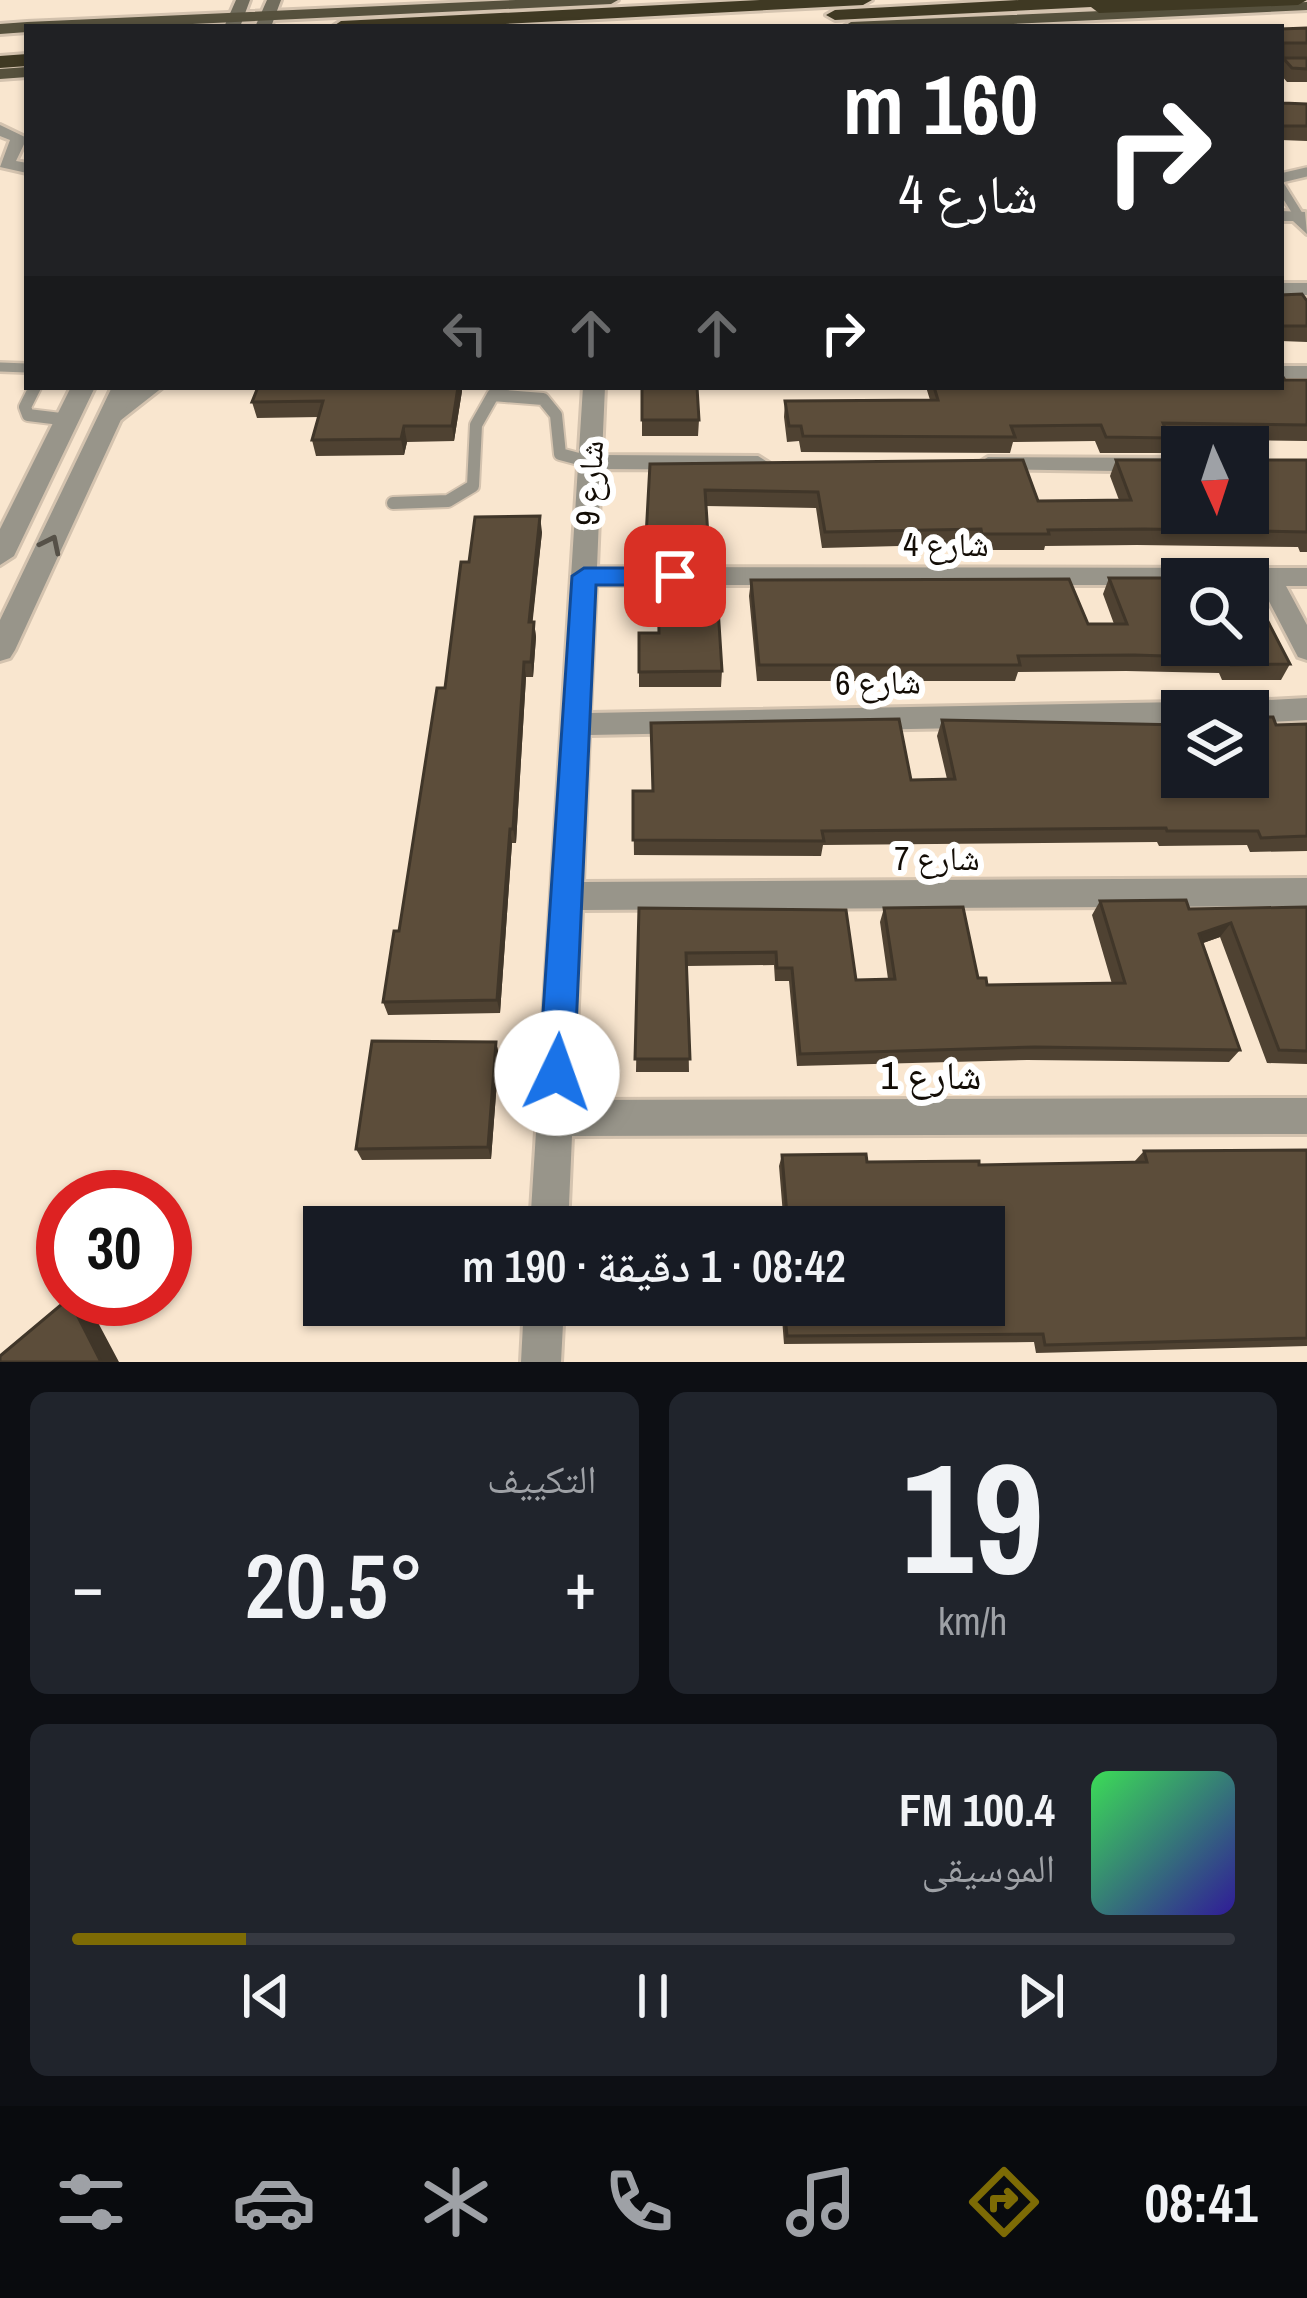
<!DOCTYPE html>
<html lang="ar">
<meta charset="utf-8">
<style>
:root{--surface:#171b24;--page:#20242c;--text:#f1f3f6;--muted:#9ea1a6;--line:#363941;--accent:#7d6b05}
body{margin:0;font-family:"Archivo Narrow","Noto Naskh Arabic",sans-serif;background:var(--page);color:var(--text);direction:rtl;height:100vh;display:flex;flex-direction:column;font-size:45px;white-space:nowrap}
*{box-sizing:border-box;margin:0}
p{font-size:39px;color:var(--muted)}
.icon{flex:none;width:66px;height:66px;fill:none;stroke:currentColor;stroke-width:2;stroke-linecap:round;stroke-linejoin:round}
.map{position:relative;height:1362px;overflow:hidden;direction:ltr}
.drawer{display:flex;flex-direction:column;gap:30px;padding:30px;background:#0d0f14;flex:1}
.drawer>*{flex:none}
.guide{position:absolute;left:24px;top:24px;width:1260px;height:366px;border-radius:0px;box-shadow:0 3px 9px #0004;direction:rtl;background:#202124;color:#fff;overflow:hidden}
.needle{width:78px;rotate:177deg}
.buttons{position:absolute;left:1161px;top:426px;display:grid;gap:24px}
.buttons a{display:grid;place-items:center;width:108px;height:108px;border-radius:0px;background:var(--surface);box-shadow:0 3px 9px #0004;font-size:60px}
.speed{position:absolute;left:36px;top:1170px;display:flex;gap:24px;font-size:60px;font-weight:700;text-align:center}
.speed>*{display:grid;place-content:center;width:156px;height:156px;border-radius:50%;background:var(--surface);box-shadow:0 3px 9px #0004;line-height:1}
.speed .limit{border:18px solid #d22;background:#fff;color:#111}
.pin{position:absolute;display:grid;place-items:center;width:102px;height:102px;color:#fff;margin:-51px;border-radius:24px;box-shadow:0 6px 18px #0006}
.me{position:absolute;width:132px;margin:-66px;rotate:3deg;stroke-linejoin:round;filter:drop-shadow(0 0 9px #0008)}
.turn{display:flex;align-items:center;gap:42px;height:252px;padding:0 48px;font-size:54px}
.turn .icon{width:156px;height:156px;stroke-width:2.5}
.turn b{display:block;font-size:84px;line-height:102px}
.lanes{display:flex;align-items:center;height:114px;padding:0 48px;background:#0003;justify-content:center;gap:60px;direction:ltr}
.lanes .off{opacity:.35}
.big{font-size:90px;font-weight:600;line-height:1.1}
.drawer .card{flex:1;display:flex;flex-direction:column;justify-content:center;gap:18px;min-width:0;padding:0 42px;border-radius:18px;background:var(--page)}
.drawer .dial{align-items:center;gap:0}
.dial b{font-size:156px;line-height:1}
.song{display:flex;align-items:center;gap:36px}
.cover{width:144px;height:144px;border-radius:18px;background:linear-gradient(135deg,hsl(130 70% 55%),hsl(250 70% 35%))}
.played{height:12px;border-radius:6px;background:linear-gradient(90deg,var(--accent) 15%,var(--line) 15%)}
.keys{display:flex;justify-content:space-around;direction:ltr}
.heat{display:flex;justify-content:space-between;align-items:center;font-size:66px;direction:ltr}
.drawer .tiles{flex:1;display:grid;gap:30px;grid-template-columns:1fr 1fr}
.card:last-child{grid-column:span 2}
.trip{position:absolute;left:303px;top:1206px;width:702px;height:120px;border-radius:0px;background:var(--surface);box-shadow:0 3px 9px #0004;font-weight:600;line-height:120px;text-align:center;direction:rtl}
.tab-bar{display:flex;height:192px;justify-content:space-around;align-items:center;background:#090b0e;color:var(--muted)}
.tab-bar .icon{width:84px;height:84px}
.tab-bar .current{color:var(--accent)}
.tab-bar b{font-size:54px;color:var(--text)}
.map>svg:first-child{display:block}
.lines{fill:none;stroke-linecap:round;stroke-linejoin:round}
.service-far1-casing{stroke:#d4c3af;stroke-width:14}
.service-casing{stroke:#d4c3af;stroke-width:16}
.minor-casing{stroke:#d4c3af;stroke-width:6}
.tertiary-casing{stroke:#d4c3af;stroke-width:6}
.secondary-casing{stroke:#d4c3af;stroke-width:6}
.primary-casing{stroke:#d4c3af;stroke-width:6}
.motorway-casing{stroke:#d4c3af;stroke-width:6}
.service-far1{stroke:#98958a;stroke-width:9}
.service{stroke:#98958a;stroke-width:12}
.minor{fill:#98958a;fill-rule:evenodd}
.tertiary{fill:#98958a;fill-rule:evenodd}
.secondary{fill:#716d5d;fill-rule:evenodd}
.primary{fill:#56513d;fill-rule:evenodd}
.motorway{fill:#3f3923;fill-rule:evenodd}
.wall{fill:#4f4232}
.shaded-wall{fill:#403629}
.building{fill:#5c4d3a;stroke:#403629;stroke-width:3}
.oneway{stroke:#565148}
.route{fill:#1a73e8;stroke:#114b97;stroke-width:3}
.labels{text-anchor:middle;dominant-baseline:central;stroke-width:12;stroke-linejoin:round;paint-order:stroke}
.street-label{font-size:33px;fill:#130d06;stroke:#fff}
.near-street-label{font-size:39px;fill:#130d06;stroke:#fff}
</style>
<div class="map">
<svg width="1307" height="1362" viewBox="0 0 1307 1362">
<rect width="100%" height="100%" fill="#f9e6cf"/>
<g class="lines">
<defs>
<path id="service-far1" d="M1281,178L1307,172
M1281,187L1299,216
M0,367L27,368"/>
<path id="service" d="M35,387L25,407L28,415L69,420
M393,503L448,501L473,486L476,425L493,395L543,399L556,415L560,454L590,462"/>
<path id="minor" d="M0,125L27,138L16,161L27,163V173L0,167L10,140L0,136Z
M1281,211L1305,212L1307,234L1293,221H1281Z
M1281,283H1307V295H1281Z
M1281,366H1307V378H1281Z
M138,387H163L121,420H105V410Z
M583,387H605L602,455L758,456L769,463L758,470L601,469L597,567L1307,568V586H1286L1307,625V660L1298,657L1261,586H1248V579H1182V585H596L590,713L1182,702L1195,711H1182V724L589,735L583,882L1307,878V906L582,910L574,1100L1307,1098V1134L572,1136L568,1227H530Z
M988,457L1182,458V472L980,469L977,464Z
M1307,698V720L1248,723V711H1235L1248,701Z
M524,1305H564L561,1362H521Z"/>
<path id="tertiary" d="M71,387H95L14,556L0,565V529Z
M112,387H136L15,650L10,658L0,661V620Z"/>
<path id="secondary" d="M236,0H250L240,27H224Z
M267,0H281L271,27H255Z"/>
<path id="primary" d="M516,0H618L611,4L129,27H27V32L0,34V24L27,22Z
M1307,2V10L950,27H843L851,22Z
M27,67V77L0,79V69Z"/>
<path id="motorway" d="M760,0H872L863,5L447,27H332L341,21Z
M1019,0H1307L1298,5L1099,13L1091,7L835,20L826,15L835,10Z
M27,54V66L0,68V56Z"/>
</defs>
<use href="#service-far1" class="service-far1-casing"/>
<use href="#service" class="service-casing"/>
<use href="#minor" class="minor-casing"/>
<use href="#tertiary" class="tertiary-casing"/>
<use href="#secondary" class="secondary-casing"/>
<use href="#primary" class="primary-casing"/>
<use href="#motorway" class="motorway-casing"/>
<use href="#service-far1" class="service-far1"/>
<use href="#service" class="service"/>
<use href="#minor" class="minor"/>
<use href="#tertiary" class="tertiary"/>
<use href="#secondary" class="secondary"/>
<use href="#primary" class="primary"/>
<use href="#motorway" class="motorway"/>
</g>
<path class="wall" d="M1307,28V57H1283L1281,62V29Z
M1283,58H1307V82H1287L1281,75V64Z
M1281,100L1283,103L1307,104V141L1281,140Z
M1281,295L1307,301V342L1281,341Z
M1285,380H1307V441L1169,439L1163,453H1100L1095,441L1013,442L1010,453L801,452L799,441L787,442L784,417L785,401L930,400L926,387H1281Z
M258,387H462V391L454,441L407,442L404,455L316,456L312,440L319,417L257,418L252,402Z
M642,387L699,420L698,436H642Z
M1116,460H1307V552H1300L1298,547L1137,545L1045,546L1044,550H978L976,544L822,548L816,508L706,506L707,552H646L650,464L1038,501L1119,500L1110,476Z
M542,532L532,622H534L536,637L533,677H526L516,843H512L500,1013L388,1015L383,1002L399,931L469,562Z
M1109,578L1290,664L1281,680H1222L1219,673L1126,671L1018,672L1015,681H757L749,596L751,580L1088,624H1114L1103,594Z
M639,633L722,671L721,687H639Z
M942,720L1182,725L1307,724V851L1250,852L1247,845L1159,846L1157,842L823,845L821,856L634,855L633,791L947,779L937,736Z
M1100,901L1189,909L1307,907V1064L1267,1063L1220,937L1203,943L1240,1050L1229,1062L1027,1060L797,1066L789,981H775L774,965L687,966L689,1072H636L639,908L846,910L856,980L888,979L880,922L884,908L987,985L1112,984L1092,915Z
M496,1042L499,1055L491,1159L362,1160L356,1149Z
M1307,1150V1346L1036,1353L1034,1342L784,1344L781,1305H984V1227H784L779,1166L782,1155L867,1162L979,1165L1134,1162L1144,1151Z"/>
<path class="shaded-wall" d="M458,387H462V391L454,441L452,426Z
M404,426L407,442L404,455L401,439Z
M540,516L542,532L531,637L529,622Z
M534,622L536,637L533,677L531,662Z
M524,662L526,677L516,843L513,829Z
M510,829L512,843L500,1013L497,1000Z
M1231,923L1220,937L1189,948L1199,934Z
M496,1042L499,1055L491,1159L488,1147Z
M69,1299L94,1315L119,1362H101Z"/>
<path class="building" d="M1307,28V43H1283V57L1281,55V29Z
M1283,58H1307V69L1292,68Z
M1281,100L1283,103L1307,104V126H1281Z
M1302,294L1307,301V326H1281V295Z
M1281,374L1285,380H1307V425L1163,423L1169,438L1106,437L1101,425L1011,426L1015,437L803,436L801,426H789L785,401L938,400L934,387H1281Z
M258,387H458L452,426H404L401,439L312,440L323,401L252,402Z
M642,387H697L699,420H642Z
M1023,460L1038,501L1131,500L1116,460H1182V513H1248V460H1307V532L1144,529L1048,530L1049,534H982L981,529L825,532L818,492L705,490L708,536L646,537L650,464Z
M540,516L529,622H534L531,662H524L513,829H510L497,1000L383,1002L394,931H399L437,688H445L461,562H469L475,517Z
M658,576H716L722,671L639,672V633H659Z
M1109,578H1245L1182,579V645H1248V583L1290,664L1231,665L1228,658L1134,655L1018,656L1020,665H759L751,580L1069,579L1088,624H1127Z
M1248,717H1273L1276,725L1307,724V836L1261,838L1258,831H1167L1166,828L822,831L824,841L633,840V791H653L651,723L899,719L911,780L955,779L942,720L1182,725V777H1248Z
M1186,900L1189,909L1307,907V1051L1279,1050L1231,923L1199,934L1240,1050L1035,1047L800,1054L792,968H777L776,952L686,953L690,1059H635L639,908L846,910L856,980L895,979L884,908L963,907L978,978H986L987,985L1125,983L1100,901Z
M372,1041L496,1042L488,1147L356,1149Z
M1307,1150V1338L1045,1345L1043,1334L787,1336L784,1305H984V1227H788L782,1155L866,1154L867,1162L979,1161V1165L1147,1162L1144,1151Z
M68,1299H69L101,1362H0V1356Z"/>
<defs><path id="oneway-chevron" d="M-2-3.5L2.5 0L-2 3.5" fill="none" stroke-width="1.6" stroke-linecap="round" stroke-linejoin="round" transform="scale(3)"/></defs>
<use class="oneway" href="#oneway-chevron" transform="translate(51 544) rotate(-64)"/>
<path class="route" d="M584,568H675L688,576L675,585H596L574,1073L569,1086L557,1091L544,1086L539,1073L572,576Z"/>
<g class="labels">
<g class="street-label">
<text transform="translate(589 483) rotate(-87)">شارع 9</text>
<text x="946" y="544">شارع 4</text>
<text transform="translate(878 682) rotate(-1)">شارع 6</text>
<text x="937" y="858">شارع 7</text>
</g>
<g class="near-street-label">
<text x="931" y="1075">شارع 1</text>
</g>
</g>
</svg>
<div class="buttons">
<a><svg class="needle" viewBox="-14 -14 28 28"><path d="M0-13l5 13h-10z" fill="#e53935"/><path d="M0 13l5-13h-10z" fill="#9ea1a6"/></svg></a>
<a><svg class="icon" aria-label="search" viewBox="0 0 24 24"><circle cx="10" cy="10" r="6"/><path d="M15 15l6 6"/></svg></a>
<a><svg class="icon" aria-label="layers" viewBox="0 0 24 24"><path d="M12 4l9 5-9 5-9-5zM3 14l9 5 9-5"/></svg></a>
</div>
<div class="speed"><div class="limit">30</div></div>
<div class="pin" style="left:675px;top:576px;background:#d93025"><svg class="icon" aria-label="arrive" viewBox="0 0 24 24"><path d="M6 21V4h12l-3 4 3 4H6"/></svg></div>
<svg class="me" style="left:557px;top:1073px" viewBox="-20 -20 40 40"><circle r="19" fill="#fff"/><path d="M0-13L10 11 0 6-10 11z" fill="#1a73e8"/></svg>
<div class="trip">08:42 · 1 دقيقة · 190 m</div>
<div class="guide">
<div class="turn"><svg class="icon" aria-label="right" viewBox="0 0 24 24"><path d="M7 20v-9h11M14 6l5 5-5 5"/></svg><div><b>160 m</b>شارع 4</div></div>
<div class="lanes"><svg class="icon off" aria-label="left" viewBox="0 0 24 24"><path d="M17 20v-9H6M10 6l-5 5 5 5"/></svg><svg class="icon off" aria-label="ahead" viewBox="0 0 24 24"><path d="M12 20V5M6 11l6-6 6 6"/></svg><svg class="icon off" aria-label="ahead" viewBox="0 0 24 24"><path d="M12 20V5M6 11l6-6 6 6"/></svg><svg class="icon" aria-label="right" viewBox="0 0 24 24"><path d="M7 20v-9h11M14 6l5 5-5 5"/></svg></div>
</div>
</div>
<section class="drawer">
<div class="tiles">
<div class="card dial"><b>19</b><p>km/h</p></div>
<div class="card"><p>التكييف</p>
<div class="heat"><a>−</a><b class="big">20.5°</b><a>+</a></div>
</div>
<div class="card">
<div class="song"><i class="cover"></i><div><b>100.4 FM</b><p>الموسيقى</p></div></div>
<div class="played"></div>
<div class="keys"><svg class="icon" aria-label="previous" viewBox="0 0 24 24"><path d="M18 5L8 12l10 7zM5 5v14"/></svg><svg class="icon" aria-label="pause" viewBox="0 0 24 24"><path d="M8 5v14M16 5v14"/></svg><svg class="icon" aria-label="next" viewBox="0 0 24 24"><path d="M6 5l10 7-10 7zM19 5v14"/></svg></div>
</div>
</div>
</section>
<nav class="tab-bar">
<b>08:41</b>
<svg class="icon current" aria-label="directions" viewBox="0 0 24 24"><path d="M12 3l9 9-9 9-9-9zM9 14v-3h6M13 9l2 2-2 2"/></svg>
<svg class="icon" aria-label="music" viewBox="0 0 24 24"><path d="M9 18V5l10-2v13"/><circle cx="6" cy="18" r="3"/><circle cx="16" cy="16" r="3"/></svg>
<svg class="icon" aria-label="phone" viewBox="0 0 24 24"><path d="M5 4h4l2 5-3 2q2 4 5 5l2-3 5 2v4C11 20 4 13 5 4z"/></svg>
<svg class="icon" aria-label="climate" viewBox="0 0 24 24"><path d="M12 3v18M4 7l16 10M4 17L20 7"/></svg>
<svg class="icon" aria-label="car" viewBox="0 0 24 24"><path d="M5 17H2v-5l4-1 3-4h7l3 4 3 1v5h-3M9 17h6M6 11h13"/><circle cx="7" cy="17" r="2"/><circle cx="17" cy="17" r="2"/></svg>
<svg class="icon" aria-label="filters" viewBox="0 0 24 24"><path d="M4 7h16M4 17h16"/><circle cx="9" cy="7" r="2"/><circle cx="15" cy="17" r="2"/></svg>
</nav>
